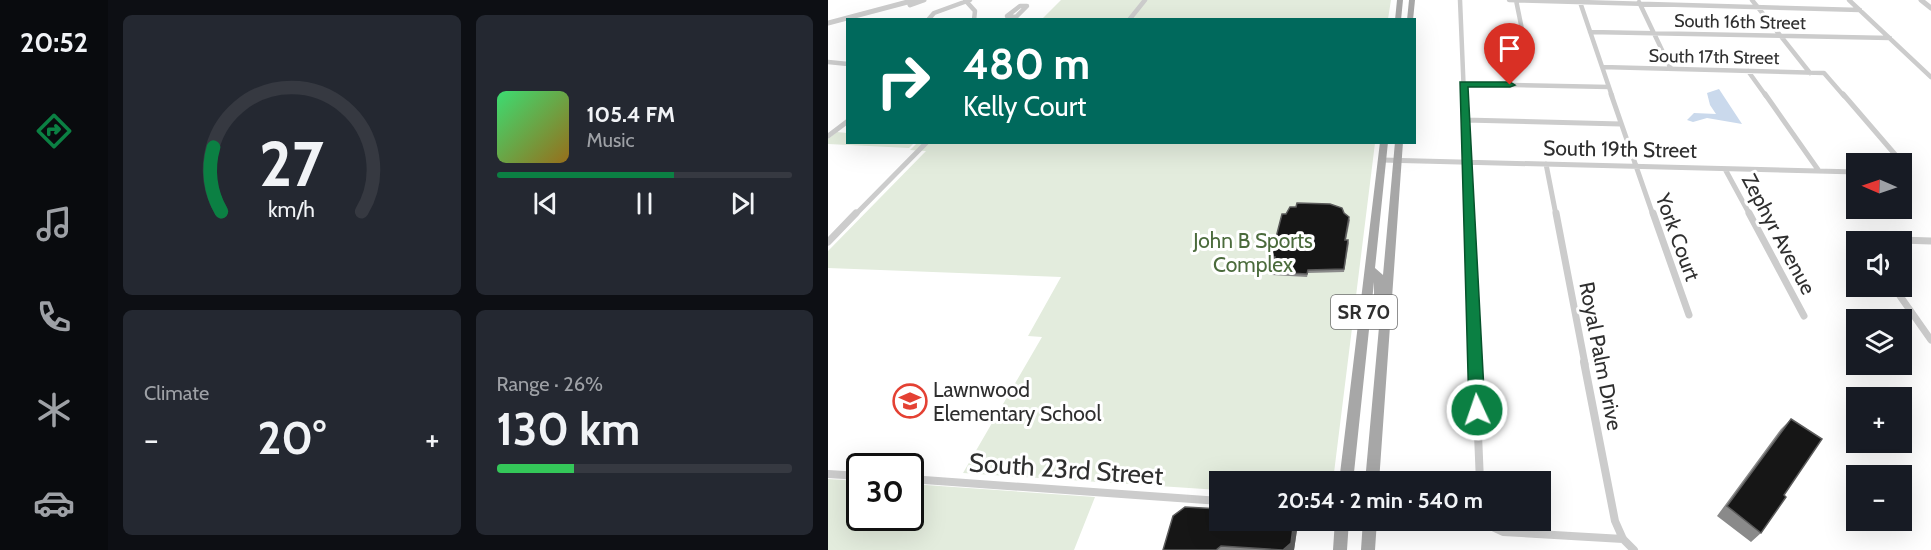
<!DOCTYPE html>
<meta charset="utf-8">
<style>
:root{--surface:#171b24;--page:#242831;--text:#f1f3f6;--muted:#9ea1a6;--line:#363941;--accent:#0b8043}
body{margin:0;font-family:Cabin,sans-serif;background:var(--page);color:var(--text);height:100vh;display:flex;flex-direction:column;font-size:22px;white-space:nowrap}
*{box-sizing:border-box;margin:0}
p{font-size:20px;color:var(--muted)}
.icon{flex:none;width:33px;height:33px;fill:none;stroke:currentColor;stroke-width:2;stroke-linecap:round;stroke-linejoin:round}
.map{position:relative;flex:1;overflow:hidden}
.details{display:flex;flex-direction:column;gap:15px;padding:15px;background:#0d0f14;width:720px}
.details>*{flex:none}
.guide{position:absolute;left:18px;top:18px;width:570px;height:126px;border-radius:0px;box-shadow:0 6px 24px #0002;background:#00695c;color:#fff;overflow:hidden}
.needle{width:39px;rotate:272deg}
.fabs{position:absolute;left:1018px;top:153px;display:grid;gap:12px}
.fabs a{display:grid;place-items:center;width:66px;height:66px;border-radius:0px;background:var(--surface);box-shadow:0 6px 24px #0002;font-size:30px}
.speed{position:absolute;left:18px;top:453px;display:flex;gap:12px;font-size:30px;font-weight:700;text-align:center}
.speed>*{display:grid;place-content:center;width:78px;height:78px;border-radius:50%;background:var(--surface);box-shadow:0 6px 24px #0002;line-height:1}
.speed .limit{border:3px solid #111;border-radius:9px;background:#fff;color:#111}
.pin{position:absolute;display:grid;place-items:center;width:51px;height:51px;color:#fff;margin:-62px -26px;border-radius:50% 50% 50% 0;rotate:-45deg;box-shadow:0 0 6px #0007}
.pin .icon{rotate:45deg}
.me{position:absolute;width:66px;margin:-33px;rotate:357deg;stroke-linejoin:round;filter:drop-shadow(0 0 4px #0008)}
.turn{display:flex;align-items:center;gap:21px;height:126px;padding:0 18px;font-size:27px}
.turn .icon{width:78px;height:78px;stroke-width:2.5}
.turn b{display:block;font-size:42px;line-height:51px}
.big{font-size:45px;font-weight:800;line-height:1.1}
.details .tile{flex:1;display:flex;flex-direction:column;justify-content:center;gap:9px;min-width:0;padding:0 21px;border-radius:9px;background:var(--page)}
.details .dial{align-items:center;gap:0}
.dial svg{height:156px;overflow:visible;fill:none;stroke:var(--line);stroke-width:7;stroke-linecap:round;text-anchor:middle}
.dial text{fill:var(--text);stroke:none}
.song{display:flex;align-items:center;gap:18px}
.cover{width:72px;height:72px;border-radius:9px;background:linear-gradient(135deg,hsl(140 70% 55%),hsl(40 70% 35%))}
.played{height:6px;border-radius:3px;background:linear-gradient(90deg,var(--accent) 60%,var(--line) 60%)}
.keys{display:flex;justify-content:space-around;direction:ltr}
.heat{display:flex;justify-content:space-between;align-items:center;font-size:33px;direction:ltr}
.charge{height:9px;border-radius:4px;background:linear-gradient(90deg,#34c759 26%,var(--line) 0)}
.details .tiles{flex:1;display:grid;gap:15px;grid-template-columns:repeat(2,1fr)}
.trip{position:absolute;left:381px;top:471px;width:342px;height:60px;border-radius:0px;background:var(--surface);box-shadow:0 6px 24px #0002;font-weight:800;line-height:60px;text-align:center}
main{display:flex;flex:1;min-height:0}
.menu{display:flex;flex-direction:column;width:108px;justify-content:space-around;align-items:center;background:#090b0e;color:var(--muted)}
.menu .icon{width:42px;height:42px}
.menu .selected{color:var(--accent)}
.menu b{font-size:27px;color:var(--text)}
.map>svg:first-child{display:block}
.green{fill:#e3ecdd}
.water{fill:#cad9ec}
.lines{fill:none;stroke-linecap:round;stroke-linejoin:round}
.minor-far3{stroke:#ccc;stroke-width:4.5}
.minor-far2{stroke:#ccc;stroke-width:5}
.minor-far1{stroke:#ccc;stroke-width:7}
.minor{stroke:#ccc;stroke-width:8}
.tertiary{stroke:#ccc;stroke-width:5}
.primary{fill:#a7a7a7;fill-rule:evenodd}
.wall{fill:#8a8a8a}
.shaded-wall{fill:#5c5c5c}
.building{fill:#161616;stroke:#5c5c5c;stroke-width:1.5}
.route{fill:#0b8043;stroke:#07532c;stroke-width:1.5}
.labels{text-anchor:middle;dominant-baseline:central;stroke-width:6;stroke-linejoin:round;paint-order:stroke}
.far-street-label{font-size:18px;fill:#2f2f2f;stroke:#fff}
.shield{fill:#fff;stroke:#6d6d6d;stroke-width:1.5}
.shield-label{font-size:20px;font-weight:bold;fill:#2f2f2f}
.street-label{font-size:21px;fill:#2f2f2f;stroke:#fff}
.park-label{font-size:21px;fill:#4b6b3c;stroke:#fff}
.poi-label{font-size:21px;fill:#2f2f2f;stroke:#fff;text-anchor:start}
.near-street-label{font-size:26px;fill:#2f2f2f;stroke:#fff}
</style>
<main>
<nav class="menu">
<b>20:52</b>
<svg class="icon selected" aria-label="directions" viewBox="0 0 24 24"><path d="M12 3l9 9-9 9-9-9zM9 14v-3h6M13 9l2 2-2 2"/></svg>
<svg class="icon" aria-label="music" viewBox="0 0 24 24"><path d="M9 18V5l10-2v13"/><circle cx="6" cy="18" r="3"/><circle cx="16" cy="16" r="3"/></svg>
<svg class="icon" aria-label="phone" viewBox="0 0 24 24"><path d="M5 4h4l2 5-3 2q2 4 5 5l2-3 5 2v4C11 20 4 13 5 4z"/></svg>
<svg class="icon" aria-label="climate" viewBox="0 0 24 24"><path d="M12 3v18M4 7l16 10M4 17L20 7"/></svg>
<svg class="icon" aria-label="car" viewBox="0 0 24 24"><path d="M5 17H2v-5l4-1 3-4h7l3 4 3 1v5h-3M9 17h6M6 11h13"/><circle cx="7" cy="17" r="2"/><circle cx="17" cy="17" r="2"/></svg>
</nav>
<section class="details">
<div class="tiles">
<div class="tile dial"><svg viewBox="0 0 100 80">
<path d="M14 69A42 42 0 1 1 86 69"/>
<path d="M14 69A42 42 0 0 1 10 36" stroke="#0b8043"/>
<text x="50" y="56" font-size="32" font-weight="700">27</text>
<text x="50" y="72" font-size="11">km/h</text>
</svg></div>
<div class="tile">
<div class="song"><i class="cover"></i><div><b>105.4 FM</b><p>Music</p></div></div>
<div class="played"></div>
<div class="keys"><svg class="icon" aria-label="previous" viewBox="0 0 24 24"><path d="M18 5L8 12l10 7zM5 5v14"/></svg><svg class="icon" aria-label="pause" viewBox="0 0 24 24"><path d="M8 5v14M16 5v14"/></svg><svg class="icon" aria-label="next" viewBox="0 0 24 24"><path d="M6 5l10 7-10 7zM19 5v14"/></svg></div>
</div>
<div class="tile"><p>Climate</p>
<div class="heat"><a>−</a><b class="big">20°</b><a>+</a></div>
</div>
<div class="tile"><p>Range · 26%</p><b class="big">130 km</b><div class="charge"></div></div>
</div>
</section>
<div class="map">
<svg width="1103" height="550" viewBox="0 0 1103 550">
<rect width="100%" height="100%" fill="#fff"/>
<path class="green" d="M233,0H563L560,19L213,20Z
M9,132L19,133L20,142L86,143L81,148L0,144V139Z
M89,143H547L505,481L392,482L391,490L135,473L214,337L200,336L233,277L0,268V251L98,151L82,150Z
M0,479L31,481L32,518H82L83,484L267,497L246,550H0Z"/>
<path class="water" d="M891,89L914,124L879,118L865,122L859,120L866,113L888,114L882,105L879,93Z"/>
<g class="lines">
<path class="minor-far3" d="M137,0L147,11L146,20
M632,0L636,96
M681,0L1032,10
M688,0L700,59
M924,0L982,73
M1021,0L1103,77
M752,2L784,96
M811,2L843,69
M192,6H199L188,17L179,16Z
M100,20L106,13L142,0
M184,20L188,17
M301,20L317,0
M762,32L1062,38
M0,62L20,64
M774,67L996,73L1016,96
M920,71L938,96
M635,84L781,87"/>
<path class="minor-far2" d="M636,94L641,215
M783,94L825,215
M937,94L991,171
M1015,94L1077,166L1074,174
M637,120L793,124
M0,136L20,121
M554,160L1029,172
M718,164L728,215
M897,169L922,215
M27,215L99,142"/>
<path class="minor-far1" d="M641,213L647,364
M728,213L757,364
M825,213L861,315
M921,213L976,316
M0,242L28,213
M1040,242L1041,239L1103,241
M1065,286L1103,340"/>
<path class="minor" d="M647,362L652,482
M756,362L787,521L795,539L806,550
M0,474L32,476
M82,479L392,501
M658,520L660,525L675,532L795,539"/>
<path class="tertiary" d="M1093,0L1103,8
M82,5L96,0
M0,23L87,0"/>
<path class="primary" d="M569,0H575L573,20H567Z
M581,0H587L585,20H579Z
M552,142H560L547,268L555,275L567,142H575L551,482H537L553,305L547,304L546,301V282L525,482H511Z
M507,520H521L519,550H505Z
M535,520H549L547,550H533Z"/>
</g>
<path class="wall" d="M516,213L522,220L518,240H520L521,243L516,272L480,273L479,277L444,275L443,272L447,260L443,259V257Z
M963,419L956,495L933,533L923,542L889,516L953,429Z
M469,530L466,550H335Z"/>
<path class="shaded-wall" d="M466,521L469,530L466,550H455Z"/>
<path class="building" d="M469,203L502,204L514,208L516,213L521,217L517,240H520L516,269L480,270L479,274L443,272L447,257H443L454,214H458L462,207H468Z
M963,419L994,439L956,495L958,497L933,533L899,506Z
M357,507L392,509V520H466L463,543L455,550L393,546L388,550H335L345,516Z"/>
<path class="route" d="M632,82H682L687,85L682,87H640L657,410L655,415L649,417L643,415L641,410Z"/>
<defs>
<symbol id="school-ring" viewBox="-11 -11 22 22"><circle r="9.5" fill="#fff" stroke="#e44133" stroke-width="1.5"/><path d="M0-5L7-2L0 1L-7-2ZM-4 1L0 2.5L4 1V4Q0 6-4 4Z" fill="#e44133"/></symbol>
</defs>
<g fill-rule="evenodd">
<use href="#school-ring" x="63" y="382" width="38" height="38"/>
</g>
<g class="labels">
<g class="far-street-label">
<text transform="translate(912 22) rotate(1)">South 16th Street</text>
<text transform="translate(886 57) rotate(1)">South 17th Street</text>
</g>
<rect class="shield" x="503" y="295" width="66" height="34" rx="4.5"/>
<g class="shield-label">
<text x="536" y="312">SR 70</text>
</g>
<g class="street-label">
<text transform="translate(792 149) rotate(1)">South 19th Street</text>
<text transform="translate(951 234) rotate(62)">Zephyr Avenue</text>
<text transform="translate(850 237) rotate(70)">York Court</text>
<text transform="translate(773 356) rotate(79)">Royal Palm Drive</text>
</g>
<g class="park-label">
<text x="425" y="240">John B Sports<tspan x="425" dy="24">Complex</tspan></text>
</g>
<g class="poi-label">
<text x="105" y="389">Lawnwood<tspan x="105" dy="24">Elementary School</tspan></text>
</g>
<g class="near-street-label">
<text transform="translate(238 469) rotate(4)">South 23rd Street</text>
</g>
</g>
</svg>
<div class="fabs">
<a><svg class="needle" viewBox="-14 -14 28 28"><path d="M0-13l5 13h-10z" fill="#e53935"/><path d="M0 13l5-13h-10z" fill="#9ea1a6"/></svg></a>
<a><svg class="icon" aria-label="sound" viewBox="0 0 24 24"><path d="M4 9h4l5-4v14l-5-4H4zM17 9q2 3 0 6"/></svg></a>
<a><svg class="icon" aria-label="layers" viewBox="0 0 24 24"><path d="M12 4l9 5-9 5-9-5zM3 14l9 5 9-5"/></svg></a>
<a>+</a>
<a>−</a>
</div>
<div class="speed"><div class="limit">30</div></div>
<div class="pin" style="left:682px;top:85px;background:#d93025"><svg class="icon" aria-label="arrive" viewBox="0 0 24 24"><path d="M6 21V4h12l-3 4 3 4H6"/></svg></div>
<svg class="me" style="left:649px;top:410px" viewBox="-20 -20 40 40"><circle r="17" fill="#0b8043" stroke="#fff" stroke-width="3"/><path d="M0-11L8 9 0 5-8 9z" fill="#fff"/></svg>
<div class="trip">20:54 · 2 min · 540 m</div>
<div class="guide">
<div class="turn"><svg class="icon" aria-label="right" viewBox="0 0 24 24"><path d="M7 20v-9h11M14 6l5 5-5 5"/></svg><div><b>480 m</b>Kelly Court</div></div>
</div>
</div>
</main>
